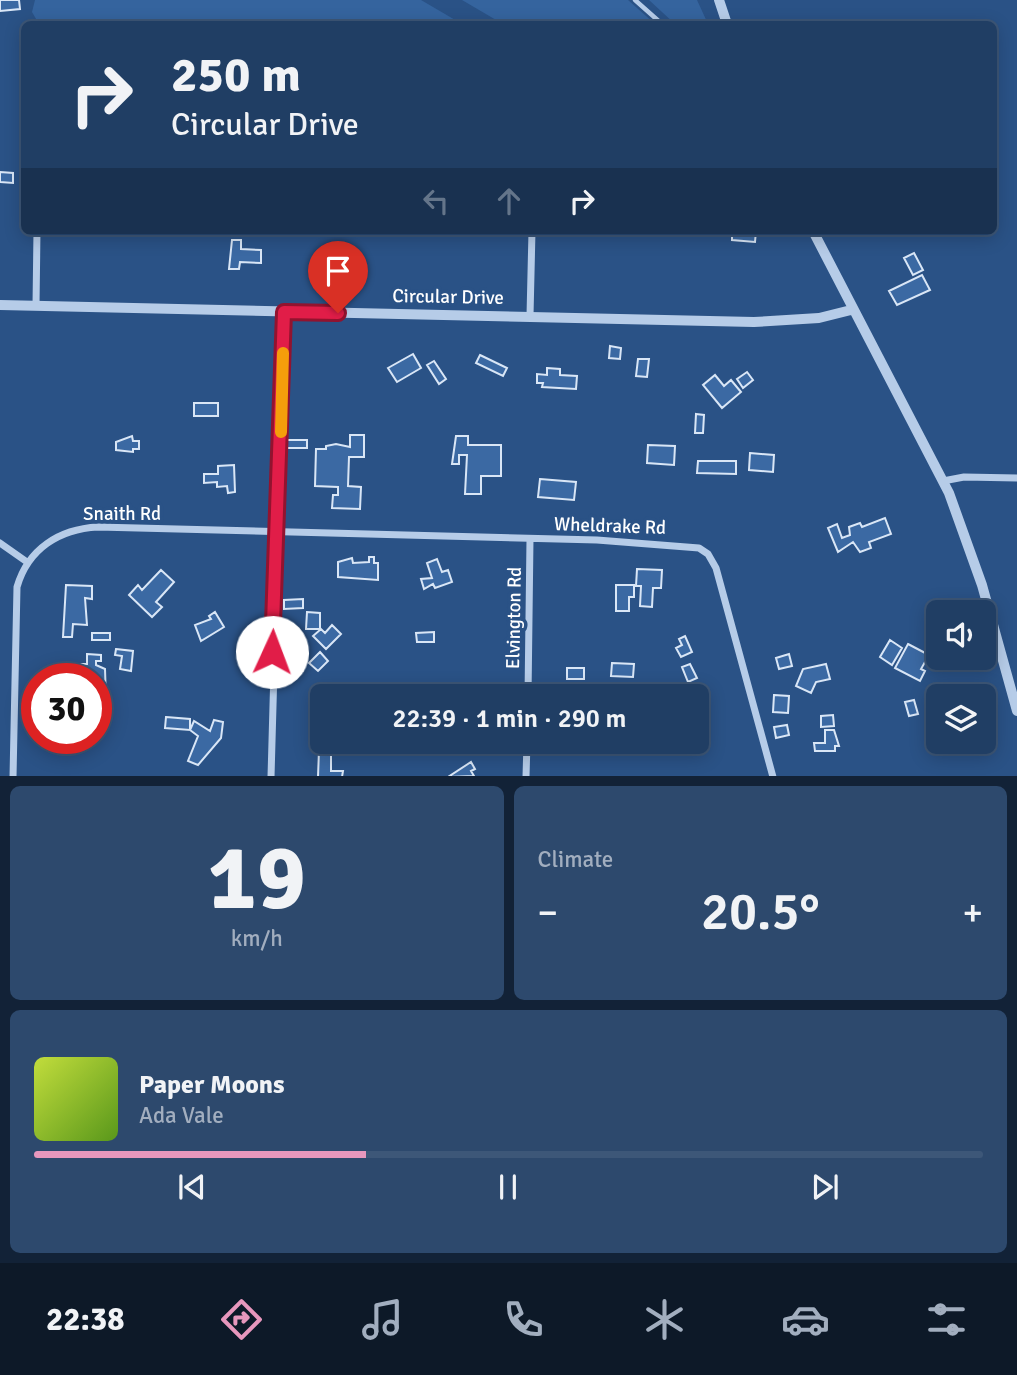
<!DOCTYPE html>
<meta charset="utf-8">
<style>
:root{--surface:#203e64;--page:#2d496d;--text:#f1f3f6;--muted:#a2aebf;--line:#3d5778;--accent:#e797bd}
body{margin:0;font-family:Signika,sans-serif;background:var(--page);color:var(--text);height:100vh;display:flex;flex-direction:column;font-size:26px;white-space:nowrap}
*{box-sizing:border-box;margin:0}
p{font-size:23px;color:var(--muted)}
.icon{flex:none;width:38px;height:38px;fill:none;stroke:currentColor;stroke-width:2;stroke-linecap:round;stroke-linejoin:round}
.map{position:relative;height:776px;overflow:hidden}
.panel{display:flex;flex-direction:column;gap:10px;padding:10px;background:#122237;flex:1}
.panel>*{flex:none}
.banner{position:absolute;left:21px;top:21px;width:976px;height:214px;border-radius:10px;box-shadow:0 4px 18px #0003,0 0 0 2px var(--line);background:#203e64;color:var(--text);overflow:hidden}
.controls{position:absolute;left:926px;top:600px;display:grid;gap:14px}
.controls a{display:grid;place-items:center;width:70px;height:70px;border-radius:10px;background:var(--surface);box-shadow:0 4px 18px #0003,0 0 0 2px var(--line);font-size:35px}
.speed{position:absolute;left:21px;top:663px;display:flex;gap:14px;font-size:35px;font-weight:700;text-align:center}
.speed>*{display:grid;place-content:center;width:91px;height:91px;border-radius:50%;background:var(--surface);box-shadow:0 4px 18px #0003,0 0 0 2px var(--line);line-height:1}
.speed .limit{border:10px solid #d22;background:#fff;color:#111}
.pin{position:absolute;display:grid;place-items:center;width:60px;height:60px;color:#fff;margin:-72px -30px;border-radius:50% 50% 50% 0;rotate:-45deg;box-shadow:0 0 7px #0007}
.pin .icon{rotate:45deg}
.me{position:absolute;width:77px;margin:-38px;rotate:2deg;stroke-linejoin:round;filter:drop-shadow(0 0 5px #0008)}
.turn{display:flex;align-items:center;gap:24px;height:147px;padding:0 35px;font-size:32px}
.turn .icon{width:91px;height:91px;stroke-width:2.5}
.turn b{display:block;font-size:49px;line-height:60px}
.lanes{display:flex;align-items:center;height:66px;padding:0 35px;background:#0003;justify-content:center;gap:35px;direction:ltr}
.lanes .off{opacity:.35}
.big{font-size:52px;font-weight:600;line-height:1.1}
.panel .widget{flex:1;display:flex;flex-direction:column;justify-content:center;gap:10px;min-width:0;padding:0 24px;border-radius:10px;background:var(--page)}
.panel .dial{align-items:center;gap:0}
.dial b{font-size:91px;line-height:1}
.song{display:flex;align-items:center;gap:21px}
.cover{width:84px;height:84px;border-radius:10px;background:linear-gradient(135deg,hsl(70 70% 55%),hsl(90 70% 35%))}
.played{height:7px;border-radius:4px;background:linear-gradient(90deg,var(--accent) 35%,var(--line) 35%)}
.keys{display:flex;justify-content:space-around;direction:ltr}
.heat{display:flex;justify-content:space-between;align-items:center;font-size:38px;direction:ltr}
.panel .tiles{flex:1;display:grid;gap:10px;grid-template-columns:1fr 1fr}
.widget:last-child{grid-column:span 2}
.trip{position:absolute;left:310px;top:684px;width:399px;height:70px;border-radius:10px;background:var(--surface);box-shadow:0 4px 18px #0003,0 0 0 2px var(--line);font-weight:600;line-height:70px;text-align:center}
.menu{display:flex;height:112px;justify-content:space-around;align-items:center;background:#0d1928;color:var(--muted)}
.menu .icon{width:49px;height:49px}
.menu .active{color:var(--accent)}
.menu b{font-size:32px;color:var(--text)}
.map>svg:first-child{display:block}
.green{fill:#35649e}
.building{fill:#3b69a3;stroke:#d9e6f6;stroke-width:2}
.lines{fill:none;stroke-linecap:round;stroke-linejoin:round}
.service{stroke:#b6cce8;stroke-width:4.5}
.minor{stroke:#b6cce8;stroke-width:7}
.tertiary{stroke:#b6cce8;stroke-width:10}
.route-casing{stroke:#92132f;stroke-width:18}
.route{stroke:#e11d48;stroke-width:12}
.slow{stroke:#f59e0b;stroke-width:12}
.labels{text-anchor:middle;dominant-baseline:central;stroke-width:7;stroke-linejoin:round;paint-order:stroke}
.street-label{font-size:19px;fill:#fff;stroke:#2a5286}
</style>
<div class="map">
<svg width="1017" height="777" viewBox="0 0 1017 777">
<rect width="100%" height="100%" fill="#2a5286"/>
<path class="green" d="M35,0H421L462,24H39L32,12Z
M462,0H628L655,24H503Z
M649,0H697L708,24H675Z"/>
<path class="building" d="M0,0H19L20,9L0,11Z
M0,172L13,173V183L0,182Z
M732,231H756L755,242L732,240Z
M232,240H241V249L261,250V263L240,262L239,269H229Z
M914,253L923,270L913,275L904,258Z
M334,265L338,276L324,281L320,270Z
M922,275L930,290L897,305L889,291Z
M610,346L621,348L620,359L609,358Z
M413,354L421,368L397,382L388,368Z
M480,355L507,368L503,376L476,363Z
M638,359H649L647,377L636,376Z
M434,361L446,379L439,384L427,365Z
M547,368L560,369V375L577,376L576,389L542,387L543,383H537V374L547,375Z
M747,372L753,380L743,388L737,379Z
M715,375L724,386L731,380L741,392L722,408L703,385Z
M194,403H218V416H194Z
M696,414L704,415L703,433H695Z
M350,435H364V457H349L348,486L361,487L360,509L332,508L333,495H338V487L315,486L316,449H326V446L336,444L350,447Z
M132,436L133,441H139V449H133V452L116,450V442Z
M456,436H468V445H501V476H481V494H465L467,455H459V464H452Z
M287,440H307V448H287Z
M648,445L675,446L674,465L647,463Z
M750,453L774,455L773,472L749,470Z
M698,461H736V474L697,473Z
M234,465L235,492L228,493L227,486L217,487V482L204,483V474H218V466Z
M540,479L576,482L574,500L538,497Z
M885,518L891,534L869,542L871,548L860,552L853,542L838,552L828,528L837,524L842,538L850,535L849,527L860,523L862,527Z
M369,557H374V563H378V580L338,577V562L352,558L353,563L369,562Z
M437,559L442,572L448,570L452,582L435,588L433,584L424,589L421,579L432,578L427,563Z
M637,569L662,570L661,588H653L652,607L640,606L641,586H636Z
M161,570L174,582L156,602L162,607L152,617L129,595L138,585L142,590Z
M66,585L92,586V599L85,598L87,625L73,624L72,637H63Z
M616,585H634V597H629V611H616Z
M303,599V608L284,609V600Z
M215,612L224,627L201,641L195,625L211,619L209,616Z
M307,612L320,613V629H306Z
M332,625L341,634L326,649L313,636L321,629L325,633Z
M434,632V642H417L416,633Z
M92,633H110V640H92Z
M685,636L692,652L681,657L676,648L682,645L679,639Z
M890,640L902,648L892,665L880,657Z
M908,644L929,655L921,669L925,671L920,681L895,668Z
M116,649L133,651L131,671L120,669L122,656L115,655Z
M320,652L328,661L318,671L309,663Z
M87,654L101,655V661H96V665L105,669L106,699H96V679H72V671H81V664H87Z
M789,654L792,666L779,669L776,658Z
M285,662L304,663L303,671L293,670L289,677L281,676L282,664Z
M612,663L634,664L633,677L611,676Z
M690,664L697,678L688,682L682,667Z
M826,664L830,679L816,682L811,693L796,686L803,669Z
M567,668H584V679H567Z
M774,695L789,696L788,713L773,712Z
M914,700L918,714L909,716L905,702Z
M833,715L834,726L821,727V716Z
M166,717L190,719V730L165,728Z
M214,720L223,722L221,738L198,765L188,761L198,736L190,730L194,721L210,731Z
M787,725L789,735L776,738L774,727Z
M825,730H834L839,746H835V751H815L814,743H825Z
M319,750H331V771H343L342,777H318Z
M471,762L475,769L471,771L474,776L448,777Z"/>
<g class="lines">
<path class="service" d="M635,0L662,24"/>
<path class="minor" d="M36,306L37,231
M530,316L532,231
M943,481L964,477L1017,478
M0,543L27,562
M528,696L530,539
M13,777L17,587C28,549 59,529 98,527L597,540L699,548L708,554L716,568L773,777
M271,777L284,312
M526,777L527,742"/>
<path class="tertiary" d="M719,0L727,24
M813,231L949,493L982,585L1017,711
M0,305L754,322L819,318L851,310"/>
</g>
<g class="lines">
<defs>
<path id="route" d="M272,652L284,312L338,313"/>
</defs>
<use href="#route" class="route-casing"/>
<use href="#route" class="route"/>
<path class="slow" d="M281,432L283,353"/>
</g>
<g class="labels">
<g class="street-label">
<text transform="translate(448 297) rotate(1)">Circular Drive</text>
<text x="122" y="514">Snaith Rd</text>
<text transform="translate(610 526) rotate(2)">Wheldrake Rd</text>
<text transform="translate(514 618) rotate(-89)">Elvington Rd</text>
</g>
</g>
</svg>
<div class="controls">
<a><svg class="icon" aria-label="sound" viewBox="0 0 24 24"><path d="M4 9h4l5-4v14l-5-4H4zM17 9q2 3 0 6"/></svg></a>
<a><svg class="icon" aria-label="layers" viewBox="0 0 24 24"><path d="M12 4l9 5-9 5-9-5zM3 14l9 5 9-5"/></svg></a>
</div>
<div class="speed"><div class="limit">30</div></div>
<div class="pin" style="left:338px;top:313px;background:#d93025"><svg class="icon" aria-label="arrive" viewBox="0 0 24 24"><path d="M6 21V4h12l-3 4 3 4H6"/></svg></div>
<svg class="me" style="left:272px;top:652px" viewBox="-20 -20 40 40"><circle r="19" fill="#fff"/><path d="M0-13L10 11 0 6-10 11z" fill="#e11d48"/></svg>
<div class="trip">22:39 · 1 min · 290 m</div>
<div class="banner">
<div class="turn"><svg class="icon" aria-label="right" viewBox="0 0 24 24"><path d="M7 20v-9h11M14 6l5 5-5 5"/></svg><div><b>250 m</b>Circular Drive</div></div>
<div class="lanes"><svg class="icon off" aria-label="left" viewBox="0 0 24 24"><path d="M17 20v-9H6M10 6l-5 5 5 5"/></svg><svg class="icon off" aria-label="ahead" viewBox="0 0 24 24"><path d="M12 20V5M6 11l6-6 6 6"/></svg><svg class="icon" aria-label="right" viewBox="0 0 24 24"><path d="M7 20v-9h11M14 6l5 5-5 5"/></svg></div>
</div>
</div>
<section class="panel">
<div class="tiles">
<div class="widget dial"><b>19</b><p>km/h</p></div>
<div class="widget"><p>Climate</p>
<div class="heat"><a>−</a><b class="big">20.5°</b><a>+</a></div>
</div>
<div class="widget">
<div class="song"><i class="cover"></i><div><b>Paper Moons</b><p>Ada Vale</p></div></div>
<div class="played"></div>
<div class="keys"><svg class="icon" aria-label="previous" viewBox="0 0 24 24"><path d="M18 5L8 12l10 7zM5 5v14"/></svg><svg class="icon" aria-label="pause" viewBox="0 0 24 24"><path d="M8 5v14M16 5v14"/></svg><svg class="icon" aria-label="next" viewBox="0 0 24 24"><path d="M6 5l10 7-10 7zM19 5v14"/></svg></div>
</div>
</div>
</section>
<nav class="menu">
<b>22:38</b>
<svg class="icon active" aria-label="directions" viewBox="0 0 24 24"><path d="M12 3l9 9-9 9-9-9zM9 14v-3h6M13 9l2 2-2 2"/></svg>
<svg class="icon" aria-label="music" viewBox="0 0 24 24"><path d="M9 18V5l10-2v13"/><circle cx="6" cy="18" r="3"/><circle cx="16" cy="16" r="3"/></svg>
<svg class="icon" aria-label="phone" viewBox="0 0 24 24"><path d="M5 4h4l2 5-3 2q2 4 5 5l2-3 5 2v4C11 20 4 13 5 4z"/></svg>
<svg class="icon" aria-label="climate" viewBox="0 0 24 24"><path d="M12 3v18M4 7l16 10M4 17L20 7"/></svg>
<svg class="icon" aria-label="car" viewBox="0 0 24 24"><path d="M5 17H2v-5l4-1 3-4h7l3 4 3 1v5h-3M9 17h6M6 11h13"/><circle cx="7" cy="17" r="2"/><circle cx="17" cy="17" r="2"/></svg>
<svg class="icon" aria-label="filters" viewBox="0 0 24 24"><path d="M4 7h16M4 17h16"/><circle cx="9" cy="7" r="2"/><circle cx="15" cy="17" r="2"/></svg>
</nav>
